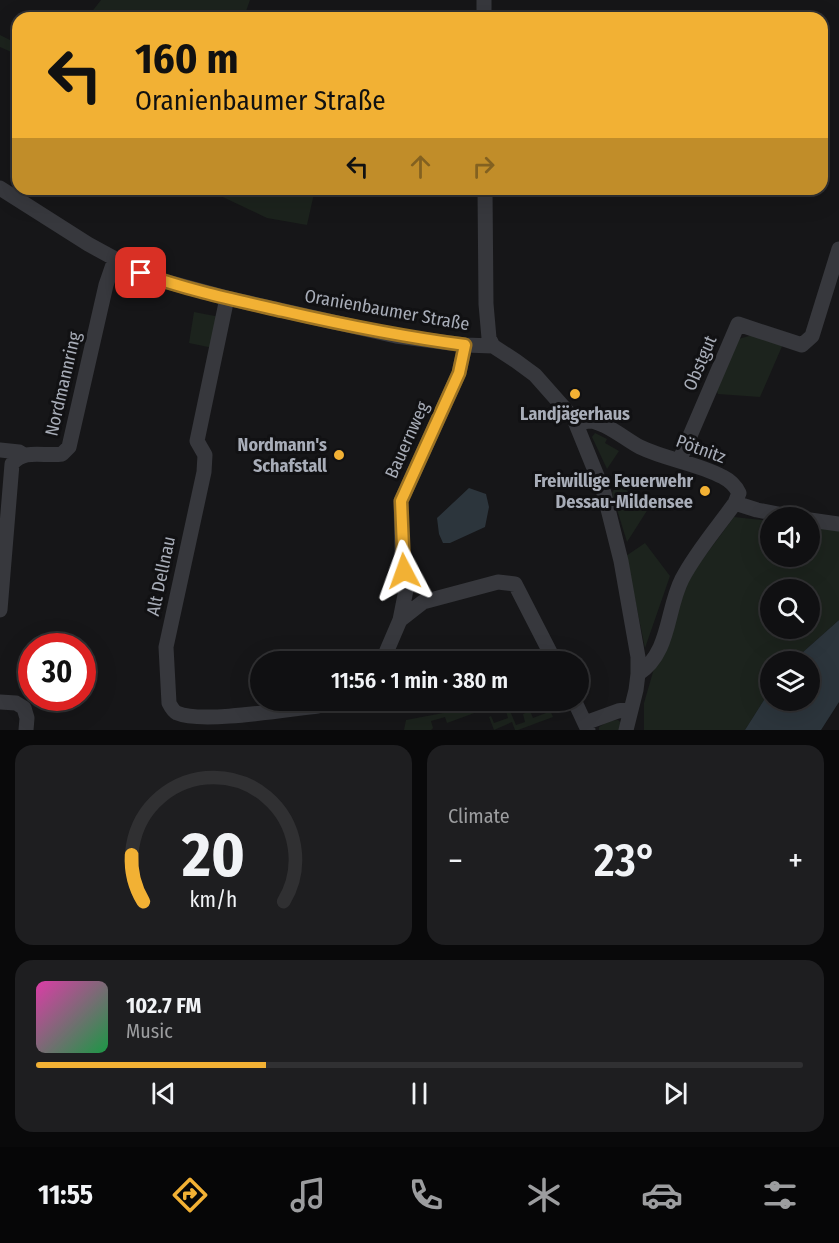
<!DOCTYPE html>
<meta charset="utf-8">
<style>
:root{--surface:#101012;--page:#1e1e20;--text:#f1f3f6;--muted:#9c9d9f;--line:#303032;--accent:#f2b134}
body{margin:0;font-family:"Fira Sans Condensed",sans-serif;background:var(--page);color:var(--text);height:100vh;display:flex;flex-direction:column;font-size:22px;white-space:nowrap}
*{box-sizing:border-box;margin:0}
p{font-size:20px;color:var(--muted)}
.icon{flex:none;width:33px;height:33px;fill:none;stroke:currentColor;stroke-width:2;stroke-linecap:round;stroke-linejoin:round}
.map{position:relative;height:730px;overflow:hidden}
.sheet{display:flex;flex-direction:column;gap:15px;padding:15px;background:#09090a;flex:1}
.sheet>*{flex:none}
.guide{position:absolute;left:12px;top:12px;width:816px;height:183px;border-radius:18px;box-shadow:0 6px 24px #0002,0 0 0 2px var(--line);background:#f2b134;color:#111;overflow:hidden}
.fabs{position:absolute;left:760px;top:507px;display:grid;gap:12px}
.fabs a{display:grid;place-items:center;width:60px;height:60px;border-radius:50%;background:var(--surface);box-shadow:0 6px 24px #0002,0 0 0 2px var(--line);font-size:30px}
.speed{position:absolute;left:18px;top:633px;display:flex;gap:12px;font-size:30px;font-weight:700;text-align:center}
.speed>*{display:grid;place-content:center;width:78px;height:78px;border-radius:50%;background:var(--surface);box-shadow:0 6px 24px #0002,0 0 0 2px var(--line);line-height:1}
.speed .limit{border:9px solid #d22;background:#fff;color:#111}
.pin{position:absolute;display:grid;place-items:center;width:51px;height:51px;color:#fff;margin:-26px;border-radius:12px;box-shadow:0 3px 9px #0006}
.me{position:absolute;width:66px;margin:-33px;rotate:356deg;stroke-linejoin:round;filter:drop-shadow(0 0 4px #0008)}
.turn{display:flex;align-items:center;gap:21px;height:126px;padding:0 24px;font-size:27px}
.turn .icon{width:78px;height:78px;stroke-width:2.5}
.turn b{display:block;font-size:42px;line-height:51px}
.lanes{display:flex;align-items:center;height:57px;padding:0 24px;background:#0003;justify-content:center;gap:30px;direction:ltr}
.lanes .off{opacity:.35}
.big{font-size:45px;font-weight:600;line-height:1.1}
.sheet .tile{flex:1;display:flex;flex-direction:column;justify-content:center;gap:9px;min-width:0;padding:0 21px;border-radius:18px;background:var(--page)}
.sheet .dial{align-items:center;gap:0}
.dial svg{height:156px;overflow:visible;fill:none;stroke:var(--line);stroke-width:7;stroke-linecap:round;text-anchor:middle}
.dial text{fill:var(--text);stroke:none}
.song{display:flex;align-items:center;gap:18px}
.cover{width:72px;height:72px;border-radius:9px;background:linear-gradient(135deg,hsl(320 70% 55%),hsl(140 70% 35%))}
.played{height:6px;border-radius:3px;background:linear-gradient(90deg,var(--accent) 30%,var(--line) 30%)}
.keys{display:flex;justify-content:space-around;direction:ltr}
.heat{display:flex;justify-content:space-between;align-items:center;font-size:33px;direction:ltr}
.sheet .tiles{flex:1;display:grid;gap:15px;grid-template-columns:1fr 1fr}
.tile:last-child{grid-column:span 2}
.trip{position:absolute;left:250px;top:651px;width:339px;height:60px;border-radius:30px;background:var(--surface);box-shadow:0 6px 24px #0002,0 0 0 2px var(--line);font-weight:600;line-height:60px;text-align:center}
.menu{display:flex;height:96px;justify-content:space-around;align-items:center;background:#060607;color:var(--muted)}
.menu .icon{width:42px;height:42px}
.menu .on{color:var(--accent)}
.menu b{font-size:27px;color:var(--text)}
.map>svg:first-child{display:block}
.green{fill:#1c231d;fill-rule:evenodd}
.water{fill:#2c353c}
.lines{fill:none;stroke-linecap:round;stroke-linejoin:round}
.minor{stroke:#37383d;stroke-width:15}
.route-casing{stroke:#9d7322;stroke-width:15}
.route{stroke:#f2b134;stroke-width:10}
.poi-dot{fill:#f2b134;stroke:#111113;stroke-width:2}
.labels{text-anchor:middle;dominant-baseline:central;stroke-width:6;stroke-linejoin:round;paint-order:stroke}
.street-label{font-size:18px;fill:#a8adb8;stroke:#111113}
.poi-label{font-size:18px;font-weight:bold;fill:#a8adb8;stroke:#111113;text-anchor:end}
</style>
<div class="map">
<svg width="839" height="730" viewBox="0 0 839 730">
<rect width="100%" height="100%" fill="#161618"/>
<path class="green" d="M101,0H250L244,17L229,14L227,18H87Z
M0,35L18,44V55L0,47Z
M206,189H315L307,225L267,218Z
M194,312L220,317L213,348L189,343Z
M753,335L783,344L760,397L718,394L716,388L738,339Z
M595,433L607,439L605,443L619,451L607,469L592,437Z
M617,484L650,506L627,542L612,493Z
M734,517L771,521V556H810V526L839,529V620L793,661L771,662V689L745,730H644V703L655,665L687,580ZM771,590H810V628H771Z
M645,543L670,576L645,648L626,556Z
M507,701L447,723L445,717L431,721L433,728L431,730H404L406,720Z
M546,701L553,717L518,730H515L512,722L494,730L489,717L491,716L494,723L508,718L506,711H510L516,725L525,722L523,714L530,711L533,718L546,713L541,701Z
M618,720L621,723V730H599V727L609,721Z"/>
<path class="water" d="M469,488L486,494L489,507L485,527L450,543H443L439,534L437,518Z
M839,620V702L821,730H745L771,689V700H810V662L793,661Z"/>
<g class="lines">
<path class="minor" d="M484,0V18
M0,188L88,244L141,273L164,281L227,298L396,336L465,345L493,346L516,361L535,375L574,419L604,493L621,561L638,657V674L636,690L626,730
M485,189L486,304L489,338L493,346
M227,298L197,441L205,455L204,472L166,647L169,703C171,707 173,711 177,713C202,724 289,709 318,706L327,700
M577,425C581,423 586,421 590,421C606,422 626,440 640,447C667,460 697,463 723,477C731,481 735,485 739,493L735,503C717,528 696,552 682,579C666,610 671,652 638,674
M0,450L19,452L24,455
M680,459L738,324L802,345L812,336L839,249
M735,503L757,510L798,518
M810,520L839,524
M0,610L12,464C24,448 45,457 62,454L69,447L106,285L115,259
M400,620L406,590L402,552L401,501L459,373L465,345
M382,662L400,620L423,602L498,582L515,584L555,662
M574,700L588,730
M0,702L16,703L24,708L27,718L26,730
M585,723L618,711L630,709"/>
</g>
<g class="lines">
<defs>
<path id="route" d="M141,273C187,290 235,300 283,311C344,325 404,337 465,345L459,373L401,501L404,571"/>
</defs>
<use href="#route" class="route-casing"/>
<use href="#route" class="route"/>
</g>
<g class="poi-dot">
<circle cx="575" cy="394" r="6"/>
<circle cx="339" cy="455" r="6"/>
<circle cx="705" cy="491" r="6"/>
</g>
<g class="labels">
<g class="street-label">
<text transform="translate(387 310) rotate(10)">Oranienbaumer Straße</text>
<text transform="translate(700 363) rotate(-67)">Obstgut</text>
<text transform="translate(63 384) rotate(-77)">Nordmannring</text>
<text transform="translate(407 440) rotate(-66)">Bauernweg</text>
<text transform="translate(701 449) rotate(20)">Pötnitz</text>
<text transform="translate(161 576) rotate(-78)">Alt Dellnau</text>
</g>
<g class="poi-label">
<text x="575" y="414" text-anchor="middle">Landjägerhaus</text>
<text x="327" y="445">Nordmann's<tspan x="327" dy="21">Schafstall</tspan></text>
<text x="693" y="481">Freiwillige Feuerwehr<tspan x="693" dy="21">Dessau-Mildensee</tspan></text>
</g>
</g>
</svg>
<div class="fabs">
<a><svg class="icon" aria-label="sound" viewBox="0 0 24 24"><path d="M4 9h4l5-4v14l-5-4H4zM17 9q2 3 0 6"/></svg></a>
<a><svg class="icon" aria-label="search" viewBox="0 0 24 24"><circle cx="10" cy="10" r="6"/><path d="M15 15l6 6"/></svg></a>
<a><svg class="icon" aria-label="layers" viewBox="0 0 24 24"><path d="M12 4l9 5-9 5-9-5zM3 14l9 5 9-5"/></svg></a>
</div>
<div class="speed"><div class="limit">30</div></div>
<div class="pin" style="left:141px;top:273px;background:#d93025"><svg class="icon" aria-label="arrive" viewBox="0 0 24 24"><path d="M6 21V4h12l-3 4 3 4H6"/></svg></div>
<svg class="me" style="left:404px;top:571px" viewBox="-20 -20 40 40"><path d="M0-17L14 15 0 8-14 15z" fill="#f2b134" stroke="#fff" stroke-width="4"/></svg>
<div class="trip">11:56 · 1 min · 380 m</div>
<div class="guide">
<div class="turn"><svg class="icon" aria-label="left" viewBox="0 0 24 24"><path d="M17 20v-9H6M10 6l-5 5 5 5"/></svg><div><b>160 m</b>Oranienbaumer Straße</div></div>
<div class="lanes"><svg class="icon" aria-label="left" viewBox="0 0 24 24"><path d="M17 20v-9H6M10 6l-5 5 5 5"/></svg><svg class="icon off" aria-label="ahead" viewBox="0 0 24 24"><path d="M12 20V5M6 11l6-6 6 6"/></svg><svg class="icon off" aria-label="right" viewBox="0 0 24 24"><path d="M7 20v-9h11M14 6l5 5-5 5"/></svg></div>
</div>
</div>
<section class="sheet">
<div class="tiles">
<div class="tile dial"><svg viewBox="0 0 100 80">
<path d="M14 69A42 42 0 1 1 86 69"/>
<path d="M14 69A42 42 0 0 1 8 45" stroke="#f2b134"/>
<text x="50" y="56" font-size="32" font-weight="700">20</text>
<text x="50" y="72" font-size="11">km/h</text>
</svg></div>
<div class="tile"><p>Climate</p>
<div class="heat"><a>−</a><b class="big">23°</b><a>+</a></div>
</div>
<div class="tile">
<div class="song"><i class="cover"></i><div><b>102.7 FM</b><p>Music</p></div></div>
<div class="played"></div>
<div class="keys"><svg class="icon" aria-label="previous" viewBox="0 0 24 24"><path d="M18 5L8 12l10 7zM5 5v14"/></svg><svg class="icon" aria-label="pause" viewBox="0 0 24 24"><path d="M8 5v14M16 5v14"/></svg><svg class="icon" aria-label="next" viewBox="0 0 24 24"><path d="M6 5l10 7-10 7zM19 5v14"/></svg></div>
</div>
</div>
</section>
<nav class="menu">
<b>11:55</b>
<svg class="icon on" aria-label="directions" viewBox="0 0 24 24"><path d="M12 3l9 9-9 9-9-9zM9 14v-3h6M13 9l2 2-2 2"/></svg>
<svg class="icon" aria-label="music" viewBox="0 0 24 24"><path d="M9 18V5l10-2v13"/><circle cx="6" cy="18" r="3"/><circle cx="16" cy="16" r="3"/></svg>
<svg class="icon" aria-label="phone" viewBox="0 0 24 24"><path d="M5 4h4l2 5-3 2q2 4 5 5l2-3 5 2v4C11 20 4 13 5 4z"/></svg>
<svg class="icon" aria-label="climate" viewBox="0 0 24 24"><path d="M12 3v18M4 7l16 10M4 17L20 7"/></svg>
<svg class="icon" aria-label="car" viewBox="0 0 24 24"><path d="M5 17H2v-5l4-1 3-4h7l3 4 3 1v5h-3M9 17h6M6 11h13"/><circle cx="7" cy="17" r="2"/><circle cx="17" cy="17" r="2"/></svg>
<svg class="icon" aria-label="filters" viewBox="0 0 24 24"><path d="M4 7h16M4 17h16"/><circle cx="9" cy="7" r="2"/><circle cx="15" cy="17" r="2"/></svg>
</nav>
